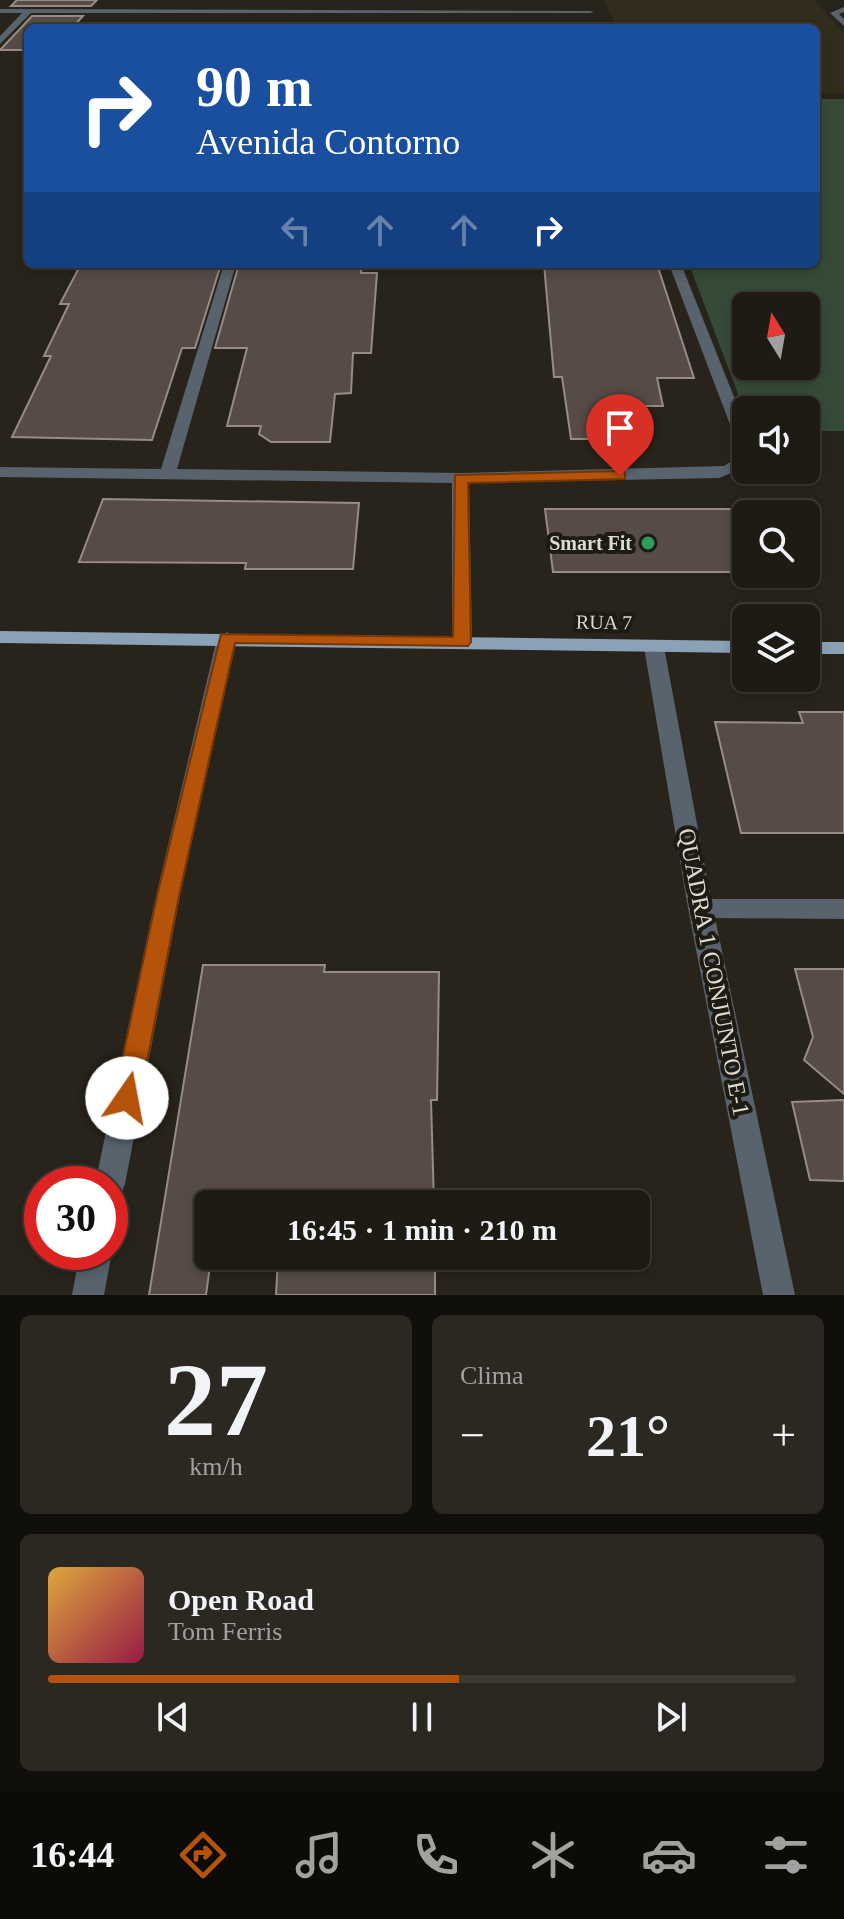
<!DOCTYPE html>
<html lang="pt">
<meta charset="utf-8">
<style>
:root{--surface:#1e1b14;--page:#2b2822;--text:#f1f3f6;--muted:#a1a1a0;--line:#3c3934;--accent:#b45309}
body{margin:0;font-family:"Times New Roman",serif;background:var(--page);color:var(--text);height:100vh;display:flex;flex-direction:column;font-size:30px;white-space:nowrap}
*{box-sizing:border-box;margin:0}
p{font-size:26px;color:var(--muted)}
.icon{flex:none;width:44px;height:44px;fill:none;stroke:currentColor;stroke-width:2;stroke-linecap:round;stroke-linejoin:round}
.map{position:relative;height:1295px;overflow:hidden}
.side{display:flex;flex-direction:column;gap:20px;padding:20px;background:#100f0b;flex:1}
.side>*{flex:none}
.top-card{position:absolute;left:24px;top:24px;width:796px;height:244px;border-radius:12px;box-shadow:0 4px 12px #0003,0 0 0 2px var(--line);background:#1a4fa0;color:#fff;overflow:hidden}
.needle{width:52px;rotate:349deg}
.tools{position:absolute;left:732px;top:292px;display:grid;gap:16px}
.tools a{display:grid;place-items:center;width:88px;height:88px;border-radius:12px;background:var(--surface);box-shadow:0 4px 12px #0003,0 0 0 2px var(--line);font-size:40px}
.speed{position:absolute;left:24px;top:1166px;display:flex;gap:16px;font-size:40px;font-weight:700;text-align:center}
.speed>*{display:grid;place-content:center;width:104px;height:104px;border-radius:50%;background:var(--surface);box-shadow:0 4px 12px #0003,0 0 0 2px var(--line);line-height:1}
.speed .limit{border:12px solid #d22;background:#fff;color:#111}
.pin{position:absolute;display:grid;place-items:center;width:68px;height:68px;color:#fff;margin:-82px -34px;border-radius:50% 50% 50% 0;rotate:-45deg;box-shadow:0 0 8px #0007}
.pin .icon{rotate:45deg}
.me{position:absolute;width:88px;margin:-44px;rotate:12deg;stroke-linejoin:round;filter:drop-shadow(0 0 6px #0008)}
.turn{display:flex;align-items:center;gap:28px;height:168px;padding:0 40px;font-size:36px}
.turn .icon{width:104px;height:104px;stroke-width:2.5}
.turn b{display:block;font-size:56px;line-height:68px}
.lanes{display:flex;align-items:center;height:76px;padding:0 40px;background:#0003;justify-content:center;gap:40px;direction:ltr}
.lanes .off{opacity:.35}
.big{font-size:60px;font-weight:700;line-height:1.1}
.side .tile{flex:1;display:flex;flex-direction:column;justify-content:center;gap:12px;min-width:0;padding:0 28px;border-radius:12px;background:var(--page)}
.side .dial{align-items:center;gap:0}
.dial b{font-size:104px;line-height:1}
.song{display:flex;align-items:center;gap:24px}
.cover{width:96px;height:96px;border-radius:12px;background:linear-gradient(135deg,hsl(40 70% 55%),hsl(340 70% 35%))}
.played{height:8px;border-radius:4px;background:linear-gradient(90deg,var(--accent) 55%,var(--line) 55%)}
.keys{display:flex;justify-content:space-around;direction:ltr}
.heat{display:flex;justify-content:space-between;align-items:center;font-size:44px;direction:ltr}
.side .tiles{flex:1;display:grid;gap:20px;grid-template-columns:1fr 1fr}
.tile:last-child{grid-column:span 2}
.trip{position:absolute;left:194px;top:1190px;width:456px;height:80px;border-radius:12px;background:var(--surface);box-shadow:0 4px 12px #0003,0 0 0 2px var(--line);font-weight:700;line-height:80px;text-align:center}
.dock{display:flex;height:128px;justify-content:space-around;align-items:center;background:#0c0b08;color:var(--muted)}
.dock .icon{width:56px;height:56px}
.dock .current{color:var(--accent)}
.dock b{font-size:36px;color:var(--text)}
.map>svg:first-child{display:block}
.built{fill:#322c1d}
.green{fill:#354b37;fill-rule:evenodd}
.building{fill:#564b47;stroke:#978b86;stroke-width:2}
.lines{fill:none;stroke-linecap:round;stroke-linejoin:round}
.minor{fill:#58636d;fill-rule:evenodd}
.major{fill:#8ba1b6;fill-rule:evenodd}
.route{fill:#b45309;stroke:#753606;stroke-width:2}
.leisure-dot{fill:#2e9e5b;stroke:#1e1b12;stroke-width:3}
.labels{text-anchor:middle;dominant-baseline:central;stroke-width:8;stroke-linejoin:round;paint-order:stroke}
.poi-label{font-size:20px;font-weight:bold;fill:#dddad4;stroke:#1e1b12;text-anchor:end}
.street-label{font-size:20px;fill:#dddad4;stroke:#1e1b12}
.near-street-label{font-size:24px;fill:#dddad4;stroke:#1e1b12}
</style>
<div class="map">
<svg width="844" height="1295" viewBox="0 0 844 1295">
<rect width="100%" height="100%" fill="#28241b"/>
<path class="built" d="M604,0H814L844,33V93H816V28H617Z"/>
<path class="green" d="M816,99H844V431H806V410H746V415L689,264H816ZM746,306H806V366H746Z"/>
<path class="building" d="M17,0H97L91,6H11Z
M32,16H83L72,28H28V50H0Z
M81,264H221L195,348H182L152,440L12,437L51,356H44L69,304H60Z
M239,264H362L361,273H377L371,353H353L351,393L335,394L330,442H271L259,434L261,426H227L247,348H215Z
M544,264H657L694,378H657L663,406H611L619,439H571L562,377H554Z
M103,499L359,503L353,569H245L246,563L79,562Z
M545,509H746V572H553Z
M799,712H844V833H741L715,722L803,723Z
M203,965H325L324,972H439L437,1100H431L434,1204H208V1256H435V1295H276L278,1259H211L206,1295H149Z
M795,969H844V1094L804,1060L813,1037Z
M844,1100V1181L810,1180L792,1102Z"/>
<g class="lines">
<path class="minor" d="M844,7V12L839,14L844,19V26L830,13Z
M0,9L590,11L594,13H31L0,44V36L22,13H0Z
M224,264H236L177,469L460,473L724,466L735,459L739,448L669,264H681L746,427V467L719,478L469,483L472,642L462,648L452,642V483L0,477V467L161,469Z
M227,632L237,638L180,896L125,1184L121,1194L110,1198V1184H95L156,896L217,638Z
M654,641L664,647L711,899H844V919L715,918L795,1295H763L688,908L644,647Z
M110,1248L112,1252L104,1295H72L80,1252H110Z"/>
<path class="major" d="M0,631L746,641V653L0,643Z
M806,642H844V654H806Z"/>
</g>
<path class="route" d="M620,471L625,472V479L468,483L471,642L468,646L235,643L179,896L140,1098L137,1106L127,1109L118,1106L114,1098L157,896L221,634L453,637L455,475Z"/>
<circle class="leisure-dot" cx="648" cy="543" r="8"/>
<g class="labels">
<g class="poi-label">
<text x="632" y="543">Smart Fit</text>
</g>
<g class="street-label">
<text transform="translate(604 622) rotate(1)">RUA 7</text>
</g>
<g class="near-street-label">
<text transform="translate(714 972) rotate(79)">QUADRA 1 CONJUNTO E-1</text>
</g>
</g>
</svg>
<div class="tools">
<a><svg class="needle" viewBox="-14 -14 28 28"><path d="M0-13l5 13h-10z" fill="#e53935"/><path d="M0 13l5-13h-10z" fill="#a1a1a0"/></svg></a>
<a><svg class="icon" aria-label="sound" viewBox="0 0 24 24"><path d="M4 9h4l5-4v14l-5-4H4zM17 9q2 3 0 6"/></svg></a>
<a><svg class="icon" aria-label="search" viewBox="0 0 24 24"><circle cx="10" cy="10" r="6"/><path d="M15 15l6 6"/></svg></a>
<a><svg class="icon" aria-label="layers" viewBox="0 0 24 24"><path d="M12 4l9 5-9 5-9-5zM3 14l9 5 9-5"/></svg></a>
</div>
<div class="speed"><div class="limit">30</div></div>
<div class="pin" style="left:620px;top:476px;background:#d93025"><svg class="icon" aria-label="arrive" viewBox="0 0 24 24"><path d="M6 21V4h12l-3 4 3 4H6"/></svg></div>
<svg class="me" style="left:127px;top:1098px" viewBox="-20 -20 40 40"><circle r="19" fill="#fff"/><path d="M0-13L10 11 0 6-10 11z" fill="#b45309"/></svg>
<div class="trip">16:45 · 1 min · 210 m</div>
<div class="top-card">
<div class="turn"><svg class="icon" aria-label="right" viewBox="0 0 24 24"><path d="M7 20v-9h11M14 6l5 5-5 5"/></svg><div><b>90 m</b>Avenida Contorno</div></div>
<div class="lanes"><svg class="icon off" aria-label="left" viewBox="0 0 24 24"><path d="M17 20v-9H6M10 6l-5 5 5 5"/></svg><svg class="icon off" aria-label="ahead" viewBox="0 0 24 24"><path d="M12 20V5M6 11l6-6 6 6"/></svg><svg class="icon off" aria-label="ahead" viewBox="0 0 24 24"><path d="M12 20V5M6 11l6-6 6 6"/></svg><svg class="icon" aria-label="right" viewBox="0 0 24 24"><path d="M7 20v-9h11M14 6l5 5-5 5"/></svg></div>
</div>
</div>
<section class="side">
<div class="tiles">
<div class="tile dial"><b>27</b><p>km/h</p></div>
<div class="tile"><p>Clima</p>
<div class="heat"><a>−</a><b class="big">21°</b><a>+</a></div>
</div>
<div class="tile">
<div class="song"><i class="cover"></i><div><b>Open Road</b><p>Tom Ferris</p></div></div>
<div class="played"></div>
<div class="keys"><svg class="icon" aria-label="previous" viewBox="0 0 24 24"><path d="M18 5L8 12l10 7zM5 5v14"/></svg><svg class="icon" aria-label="pause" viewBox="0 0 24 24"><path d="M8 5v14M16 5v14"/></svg><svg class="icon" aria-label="next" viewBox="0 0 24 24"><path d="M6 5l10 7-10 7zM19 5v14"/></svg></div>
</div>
</div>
</section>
<nav class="dock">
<b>16:44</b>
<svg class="icon current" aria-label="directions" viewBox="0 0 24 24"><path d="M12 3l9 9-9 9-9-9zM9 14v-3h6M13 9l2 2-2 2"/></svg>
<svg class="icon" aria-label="music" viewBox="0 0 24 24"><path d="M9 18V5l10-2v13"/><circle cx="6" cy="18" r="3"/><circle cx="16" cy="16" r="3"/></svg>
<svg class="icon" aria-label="phone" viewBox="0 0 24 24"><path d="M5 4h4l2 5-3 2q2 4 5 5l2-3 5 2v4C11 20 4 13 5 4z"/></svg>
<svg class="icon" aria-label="climate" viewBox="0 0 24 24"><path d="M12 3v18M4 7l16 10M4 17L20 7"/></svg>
<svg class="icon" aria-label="car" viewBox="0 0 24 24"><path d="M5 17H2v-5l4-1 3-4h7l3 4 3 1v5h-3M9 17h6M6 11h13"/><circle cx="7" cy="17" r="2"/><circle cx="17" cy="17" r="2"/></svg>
<svg class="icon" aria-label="filters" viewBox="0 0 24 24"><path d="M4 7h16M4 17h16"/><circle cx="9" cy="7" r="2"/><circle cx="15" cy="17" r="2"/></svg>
</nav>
